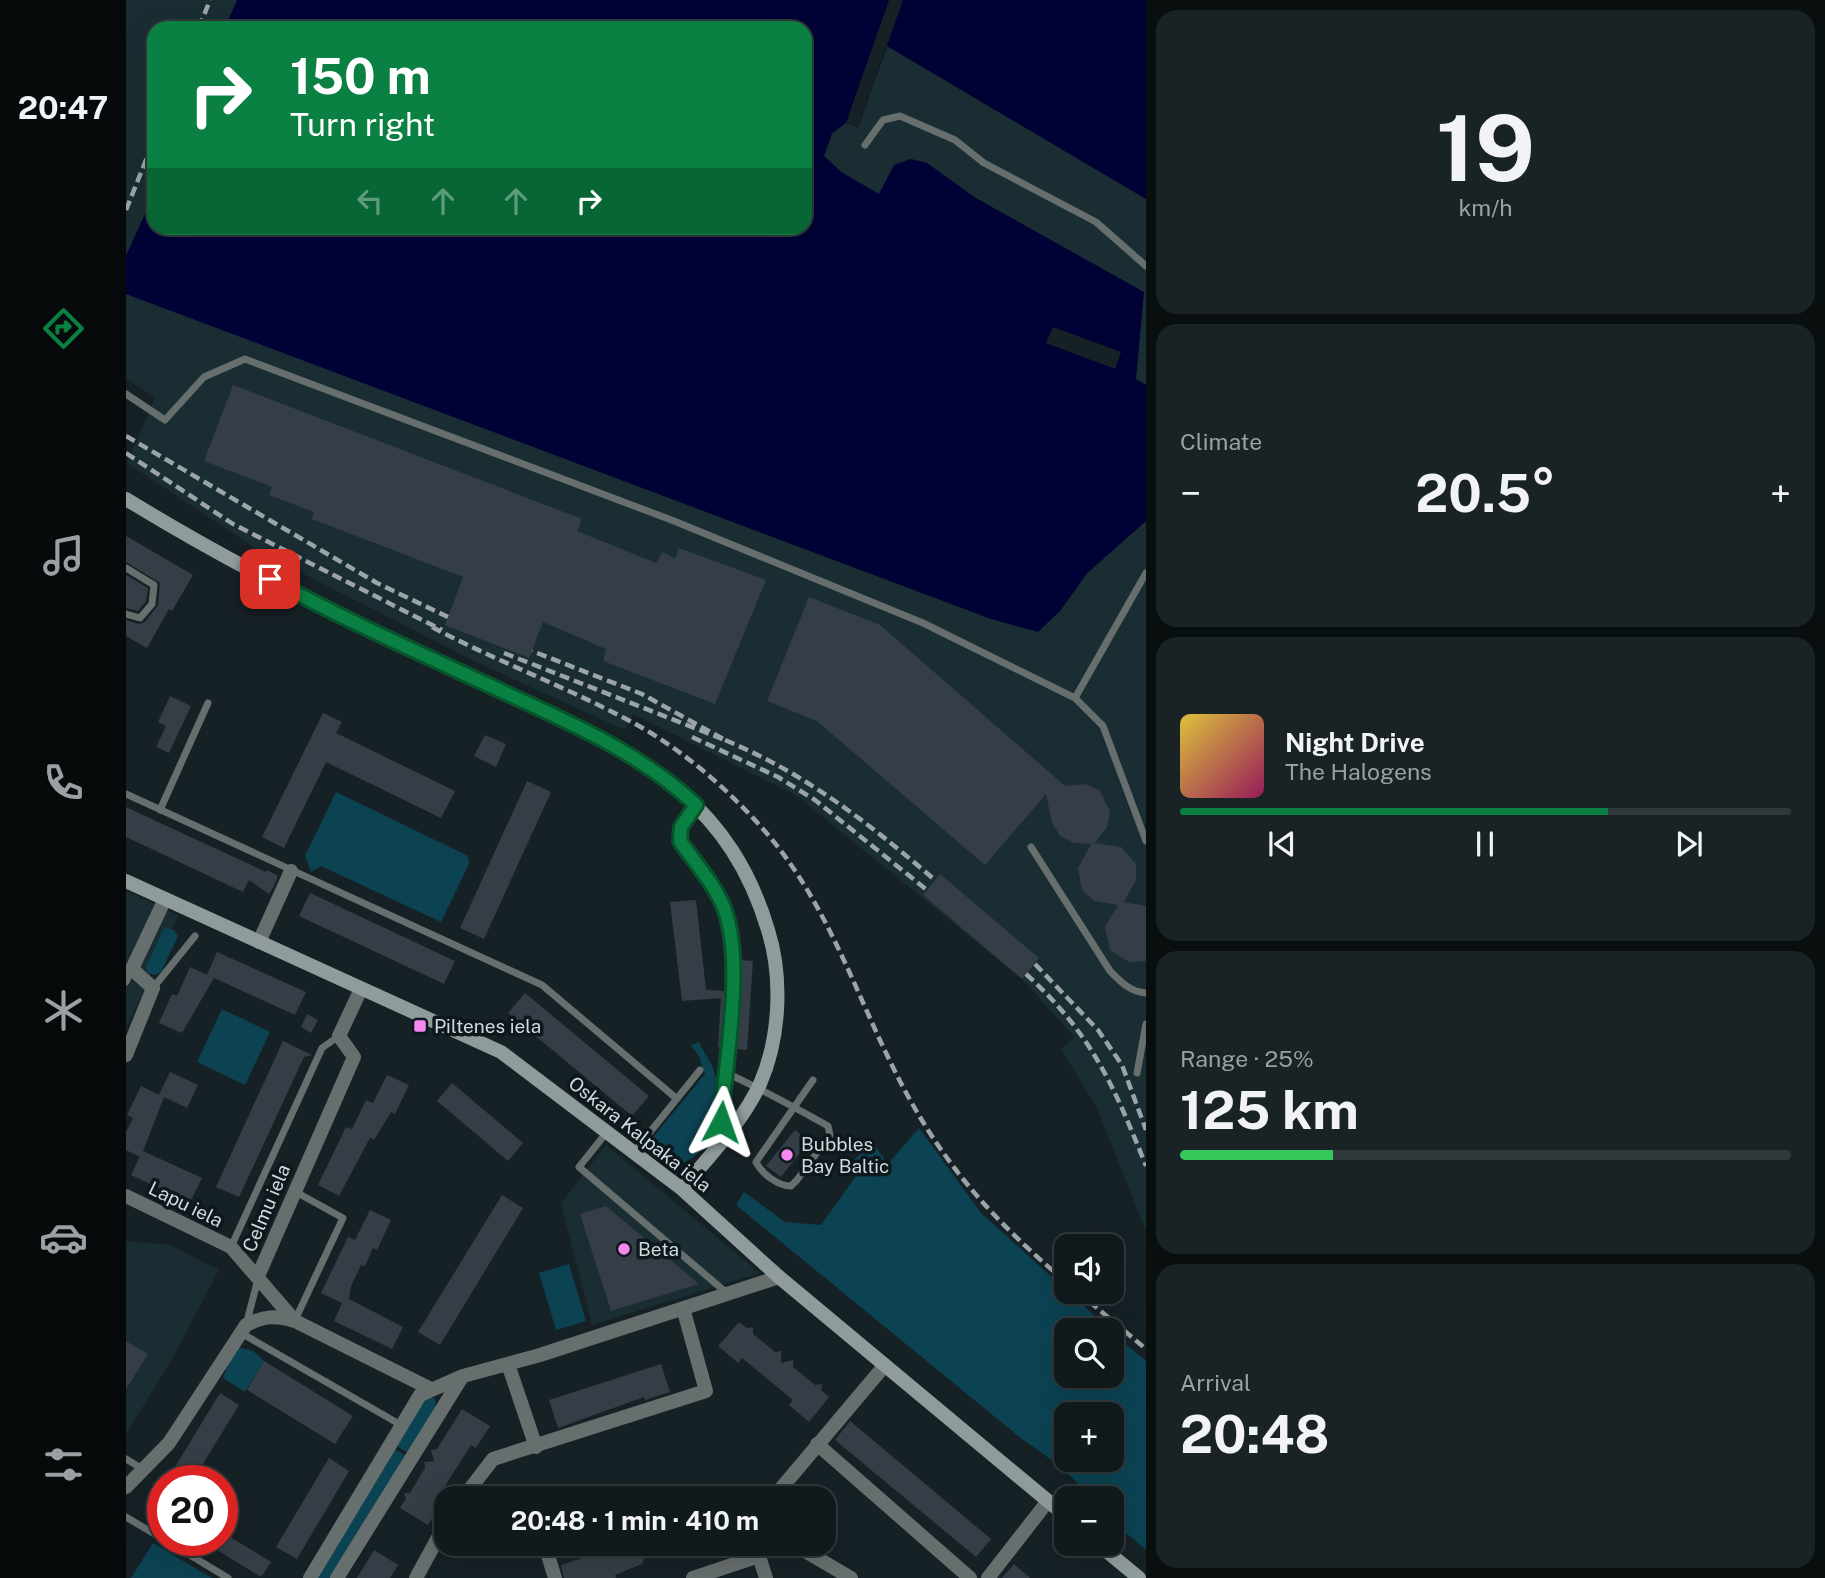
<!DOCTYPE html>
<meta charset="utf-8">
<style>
:root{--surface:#10191c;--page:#192225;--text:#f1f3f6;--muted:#9ca0a3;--line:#30383b;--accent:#0b8043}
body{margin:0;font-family:"Public Sans",sans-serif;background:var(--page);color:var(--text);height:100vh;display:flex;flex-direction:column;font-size:26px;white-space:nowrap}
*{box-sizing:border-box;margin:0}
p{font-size:23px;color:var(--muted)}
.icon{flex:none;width:38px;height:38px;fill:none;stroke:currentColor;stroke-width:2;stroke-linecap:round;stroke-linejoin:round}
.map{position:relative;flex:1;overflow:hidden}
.drawer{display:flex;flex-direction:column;gap:10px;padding:10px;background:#090e0f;width:679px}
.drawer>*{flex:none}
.banner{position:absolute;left:21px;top:21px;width:665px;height:214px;border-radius:21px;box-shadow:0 7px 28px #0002,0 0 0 2px var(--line);background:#0b8043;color:#fff;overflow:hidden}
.controls{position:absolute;left:928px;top:1234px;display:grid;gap:14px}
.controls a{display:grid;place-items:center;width:70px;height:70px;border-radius:14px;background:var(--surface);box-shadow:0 7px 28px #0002,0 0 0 2px var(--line);font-size:35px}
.speed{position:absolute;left:21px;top:1465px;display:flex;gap:14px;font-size:35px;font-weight:700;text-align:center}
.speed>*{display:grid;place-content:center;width:91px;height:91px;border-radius:50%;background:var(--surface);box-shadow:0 7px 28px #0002,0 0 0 2px var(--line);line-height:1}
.speed .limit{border:10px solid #d22;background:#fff;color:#111}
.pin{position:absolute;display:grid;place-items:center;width:60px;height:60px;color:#fff;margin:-30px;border-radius:14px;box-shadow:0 4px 10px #0006}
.me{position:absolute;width:77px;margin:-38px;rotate:4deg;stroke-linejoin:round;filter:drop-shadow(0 0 5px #0008)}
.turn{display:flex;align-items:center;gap:24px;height:147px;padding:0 28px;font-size:32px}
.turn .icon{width:91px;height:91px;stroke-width:2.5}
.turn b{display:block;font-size:49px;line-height:60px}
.lanes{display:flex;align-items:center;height:66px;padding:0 28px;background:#0003;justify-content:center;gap:35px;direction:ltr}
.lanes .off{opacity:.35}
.big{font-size:52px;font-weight:700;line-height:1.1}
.drawer .card{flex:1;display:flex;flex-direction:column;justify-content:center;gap:10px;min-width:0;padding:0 24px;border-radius:21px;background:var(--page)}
.drawer .dial{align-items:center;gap:0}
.dial b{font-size:91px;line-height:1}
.song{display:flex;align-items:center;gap:21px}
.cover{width:84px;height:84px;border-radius:10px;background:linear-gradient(135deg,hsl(50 70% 55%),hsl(330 70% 35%))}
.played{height:7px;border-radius:4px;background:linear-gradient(90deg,var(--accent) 70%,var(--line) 70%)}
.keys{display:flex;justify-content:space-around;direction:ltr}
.heat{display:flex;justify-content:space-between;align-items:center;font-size:38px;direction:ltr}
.charge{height:10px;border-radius:5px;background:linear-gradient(90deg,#34c759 25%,var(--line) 0)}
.trip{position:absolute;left:308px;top:1486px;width:402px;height:70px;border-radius:21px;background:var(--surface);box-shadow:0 7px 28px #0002,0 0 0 2px var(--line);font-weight:700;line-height:70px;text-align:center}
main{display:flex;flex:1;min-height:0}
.tab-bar{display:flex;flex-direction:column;width:126px;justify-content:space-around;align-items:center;background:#060a0b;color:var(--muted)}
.tab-bar .icon{width:49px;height:49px}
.tab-bar .active{color:var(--accent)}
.tab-bar b{font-size:32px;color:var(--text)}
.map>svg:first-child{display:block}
.built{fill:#192d32}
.green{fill:#0c4352;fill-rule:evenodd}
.water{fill:#000236}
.pier{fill:#162126}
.building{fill:#353e46}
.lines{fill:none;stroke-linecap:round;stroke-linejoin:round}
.lane{stroke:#676e6e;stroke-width:7}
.street{stroke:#676e6e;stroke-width:14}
.secondary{stroke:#909b9b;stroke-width:14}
.rail{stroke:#9ba4a8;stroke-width:4.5;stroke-dasharray:10 5;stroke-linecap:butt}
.route-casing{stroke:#07532c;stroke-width:18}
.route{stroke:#0b8043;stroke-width:12}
.poi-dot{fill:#f589ef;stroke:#0d181c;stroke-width:2.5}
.labels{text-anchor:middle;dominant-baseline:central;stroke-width:7;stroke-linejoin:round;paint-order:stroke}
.poi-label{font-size:19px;fill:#d1d9dc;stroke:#0d181c;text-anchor:start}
.street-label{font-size:19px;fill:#d1d9dc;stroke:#0d181c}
</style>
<main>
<nav class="tab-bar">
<b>20:47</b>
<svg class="icon active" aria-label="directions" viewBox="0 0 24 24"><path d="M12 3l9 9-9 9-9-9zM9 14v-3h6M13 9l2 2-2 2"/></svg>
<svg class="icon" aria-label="music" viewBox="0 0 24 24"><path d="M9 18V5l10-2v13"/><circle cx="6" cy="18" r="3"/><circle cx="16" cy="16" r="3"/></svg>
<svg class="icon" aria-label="phone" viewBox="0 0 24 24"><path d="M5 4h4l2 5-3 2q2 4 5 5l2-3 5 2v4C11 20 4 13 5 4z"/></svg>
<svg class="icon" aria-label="climate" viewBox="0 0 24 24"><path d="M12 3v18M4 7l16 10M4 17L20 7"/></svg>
<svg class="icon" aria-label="car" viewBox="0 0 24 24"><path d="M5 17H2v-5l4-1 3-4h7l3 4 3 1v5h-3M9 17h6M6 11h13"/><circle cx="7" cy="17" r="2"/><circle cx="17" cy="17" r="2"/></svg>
<svg class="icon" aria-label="filters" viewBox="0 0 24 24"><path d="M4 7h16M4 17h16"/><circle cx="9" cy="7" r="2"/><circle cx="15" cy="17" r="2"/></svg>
</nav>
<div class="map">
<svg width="1020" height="1578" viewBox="0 0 1020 1578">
<rect width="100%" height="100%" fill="#162126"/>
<path class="built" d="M0,0H111L99,28H28V194L0,256Z
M761,46L1020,199V385L1010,379L848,197L801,163L753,194L715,172L698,156L706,133L720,123L732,126Z
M0,294L567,506L934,611L961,574L1020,521V1231L971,1108L935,1049L948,1037L896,979L671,796L507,714L499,730L352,663L135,552L1,463L29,398L0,378Z
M0,891L52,915L0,1029Z
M480,1145L634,1273L466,1325L435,1203Z
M0,1241L44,1245L93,1270L46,1359L0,1434Z"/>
<path class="green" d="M210,792L342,856L343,864L315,922L195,866L185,872L179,856Z
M38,928L48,930L52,936L35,972L29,975L22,973L20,967Z
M96,1009L144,1032L119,1085L71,1062Z
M573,1042C577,1052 585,1061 588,1071C598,1102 589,1155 553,1164L523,1142L579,1074L573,1056L565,1045Z
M793,1128L855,1213L979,1325L964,1330H940V1376H985V1340L991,1337L1020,1361V1550L985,1520V1498H967L934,1466L896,1439L610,1205L618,1192L659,1222L695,1225L735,1169L726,1162L746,1142L762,1164ZM940,1414H985V1460H940Z
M443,1264L460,1321L430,1330L413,1273Z
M115,1348L127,1351L138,1361L119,1392L97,1378L107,1351Z
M299,1397L309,1398L310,1407L282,1453L269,1445Z
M267,1448L280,1456L205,1578H189Z
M27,1543L86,1578H5Z"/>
<path class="water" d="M111,0H1020V199L761,46L732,127L720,123L706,133L698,156L715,172L753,194L768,165L785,159L801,163L848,197L1018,292L1010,379L1020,385V521L961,573L934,611L912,632L865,619L0,294V256L28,194V228H679V28H99Z"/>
<path class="pier" d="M763,0H777L732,127L720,123Z
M927,327L995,352L989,369L920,343Z"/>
<path class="building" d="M107,385L456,519L451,531L530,563L537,552L549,559L553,548L640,580L589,704L477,661L480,649L417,622L403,658L319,625L337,577L186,519L188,512L143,495L146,487L78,461Z
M0,536L67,575L46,611L43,609L21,648L0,636V620L13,624L19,622L32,605L34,583L0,562Z
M0,575L22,588L20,601L12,611L0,608Z
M683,597L754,625L939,786L960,784L974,791L984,812L981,827L969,843L995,847L1010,864V880L998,902L1020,906V961L1003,962L984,950L979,927L992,905L968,901L956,890L952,868L965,844L948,843L934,836L926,823L920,794L859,865L691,721L641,701Z
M44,696L65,706L43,753L30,747L40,726L32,722Z
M197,713L216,722L210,733L329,791L315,818L200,762L158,848L136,837Z
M359,735L380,744L370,767L348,756Z
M401,781L425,792L358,939L334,928Z
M0,807L140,872L141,870L152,876L148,886L143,894L123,880L117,892L0,837Z
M814,874L913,958L896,979L797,895Z
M184,893L329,961L318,984L173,916Z
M570,900L580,990L601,991L597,1048L592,1047L595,998L556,1001L544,902Z
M91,952L180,992L169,1015L88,978L56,1033L33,1023L46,994L51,996L64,967L81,975Z
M614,960L627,961L621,1050L609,1049Z
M399,993L523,1096L506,1116L382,1013Z
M181,1014L192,1020L185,1033L175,1027Z
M157,1041L186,1055L178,1057L113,1197L90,1187Z
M44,1072L72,1085L61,1108L38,1097L17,1151L76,1178L64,1202L5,1175L16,1152L14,1157L0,1150V1132L7,1118L1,1115L15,1086L33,1095Z
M261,1075L283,1085L269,1114L265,1112L248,1140L244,1138L213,1196L192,1185L220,1127L226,1129L240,1100L247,1103Z
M326,1083L397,1143L382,1161L311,1101Z
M669,1130L683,1141L655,1177L640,1166Z
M376,1195L397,1208L314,1345L292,1332Z
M480,1206L573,1284L485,1311L454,1214Z
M244,1210L265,1220L251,1250L247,1248L239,1266L235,1265L225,1286L223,1299L277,1327L266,1349L208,1321L216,1303L195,1293L222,1237L229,1240Z
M613,1322L621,1328L627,1327V1334L649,1352L655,1351V1363L667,1360V1367L689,1385L696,1384L695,1390L703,1397L683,1422L663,1405L667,1400L616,1358L612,1363L592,1346Z
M0,1341L22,1354L0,1389Z
M138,1361L227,1416L209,1444L121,1390Z
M535,1364L544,1392L519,1400L518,1397L432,1428L423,1400Z
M94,1393L113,1405L67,1480H41Z
M336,1409L364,1426L350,1448L345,1445L310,1500L316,1503L302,1525L274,1508L280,1499L278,1493H284L299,1468L298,1462L308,1461L305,1450L311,1449Z
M724,1421L865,1539L850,1557L709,1440Z
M203,1458L223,1471L171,1559L150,1547Z
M96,1532L145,1562L135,1577L75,1540H96Z
M492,1544H572V1546L518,1559L516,1564L489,1575L490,1578H438L435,1565L493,1546Z
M248,1550L272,1565L264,1578H231Z
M888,1564L904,1578H876Z"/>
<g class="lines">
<path class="lane" d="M739,145L757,120L774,116L829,140L858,163L970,222L1020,266
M0,394L39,420L78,377L119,359L548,521L797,623L949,698L977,726L1020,841
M0,568L28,585L26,604L14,618L0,614
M949,698L1020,573
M0,794L416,985L550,1098
M569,806L555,827L554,841C569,863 588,883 598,908C619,963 599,1062 595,1122L600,1135
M34,810L82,703
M905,847L984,971C995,982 1004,992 1020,993
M0,982L5,970
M27,988L69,936
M598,1072C634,1088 668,1107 702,1126L704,1135L671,1180L665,1186C652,1186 636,1174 630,1162L687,1080
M1011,1073L1020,1024
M481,1132L453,1167L602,1294
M508,1152L574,1070
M168,1191L217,1218L169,1320
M105,1247L196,1048L213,1036
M120,1325L132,1279
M115,1333L275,1425
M0,1459L15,1468
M0,1517L37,1539
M39,1540L102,1578"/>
<path class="street" d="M133,942L165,871
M0,1055L27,988L6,969L39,899
M0,1196L105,1247L169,1321
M132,1276L228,1057L213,1036L235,989
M382,1364L410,1447
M691,1444L844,1578
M0,1487L43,1443L120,1325C138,1316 149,1315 169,1321L305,1389
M337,1498L367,1459L580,1391L557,1308
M601,1498L618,1493L647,1498
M647,1498L759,1365
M667,1544L725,1578
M633,1556L640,1578
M184,1578L294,1395L337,1376L414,1355L653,1277
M211,1578L336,1377
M290,1578L320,1523
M429,1578L421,1552L450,1544
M567,1578L633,1556L637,1544
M862,1578L922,1501"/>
<path class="secondary" d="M0,499C88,553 180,601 274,645C320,666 366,687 412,709C523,760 605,806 642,930C657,978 654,1038 634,1084C616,1123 583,1156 556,1189
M0,881L375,1052L556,1189L653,1277L940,1516
M972,1544L1013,1578"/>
<path class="rail" d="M73,28L84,0
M0,210L28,140
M0,436L251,583L322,617
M0,453L107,524L316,630
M306,627C370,661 438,686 502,720C552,746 600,787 637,829C707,908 733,1008 783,1098C825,1174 874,1226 940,1282
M378,653L599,740L516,694L406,651
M566,737L652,777L689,800L801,890
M599,740C682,775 741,822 809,880
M909,964L972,1030L996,1065L1020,1130
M900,974C966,1034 988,1086 1020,1166
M952,1292L1020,1349"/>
</g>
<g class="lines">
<defs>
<path id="route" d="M144,579C217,619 293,653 369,688C441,722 511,750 570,805L555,827L554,841C569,863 588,883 598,908C619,963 599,1062 595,1122"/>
</defs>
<use href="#route" class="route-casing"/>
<use href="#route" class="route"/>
</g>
<g class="poi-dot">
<rect x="287" y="1019" width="14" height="14" rx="3.5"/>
<circle cx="661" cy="1155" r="7"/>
<circle cx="498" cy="1249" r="7"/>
</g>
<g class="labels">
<g class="poi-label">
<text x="308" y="1026">Piltenes iela</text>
<text x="675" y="1144">Bubbles<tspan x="675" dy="22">Bay Baltic</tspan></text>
<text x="512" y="1249">Beta</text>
</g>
<g class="street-label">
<text transform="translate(514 1134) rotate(38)">Oskara Kalpaka iela</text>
<text transform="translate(60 1204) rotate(26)">Lapu iela</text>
<text transform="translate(140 1208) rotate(-67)">Celmu iela</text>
</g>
</g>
</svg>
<div class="controls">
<a><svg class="icon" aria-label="sound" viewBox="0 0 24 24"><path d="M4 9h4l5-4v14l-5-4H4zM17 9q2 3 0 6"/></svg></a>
<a><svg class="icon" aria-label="search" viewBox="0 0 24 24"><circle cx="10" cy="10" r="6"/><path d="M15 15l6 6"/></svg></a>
<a>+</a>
<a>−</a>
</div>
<div class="speed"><div class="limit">20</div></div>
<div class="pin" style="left:144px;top:579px;background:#d93025"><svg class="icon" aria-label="arrive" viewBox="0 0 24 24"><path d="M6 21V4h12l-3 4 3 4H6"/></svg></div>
<svg class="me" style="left:595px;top:1122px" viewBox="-20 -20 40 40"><path d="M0-17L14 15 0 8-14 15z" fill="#0b8043" stroke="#fff" stroke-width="4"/></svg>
<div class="trip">20:48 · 1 min · 410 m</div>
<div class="banner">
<div class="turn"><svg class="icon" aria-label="right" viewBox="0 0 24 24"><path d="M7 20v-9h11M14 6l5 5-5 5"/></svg><div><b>150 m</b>Turn right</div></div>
<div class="lanes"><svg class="icon off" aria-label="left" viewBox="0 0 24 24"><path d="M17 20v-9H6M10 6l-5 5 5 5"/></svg><svg class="icon off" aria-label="ahead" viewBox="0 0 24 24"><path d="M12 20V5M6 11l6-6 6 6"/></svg><svg class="icon off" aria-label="ahead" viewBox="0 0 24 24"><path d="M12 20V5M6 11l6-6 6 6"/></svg><svg class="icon" aria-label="right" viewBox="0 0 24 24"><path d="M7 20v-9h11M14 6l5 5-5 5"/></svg></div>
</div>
</div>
<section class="drawer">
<div class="card dial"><b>19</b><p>km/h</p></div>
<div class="card"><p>Climate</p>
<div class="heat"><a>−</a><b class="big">20.5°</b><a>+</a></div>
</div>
<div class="card">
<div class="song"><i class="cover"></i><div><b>Night Drive</b><p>The Halogens</p></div></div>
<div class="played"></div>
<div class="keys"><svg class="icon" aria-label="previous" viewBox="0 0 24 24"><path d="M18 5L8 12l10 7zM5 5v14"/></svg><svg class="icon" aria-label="pause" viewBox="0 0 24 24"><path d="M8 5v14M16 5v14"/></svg><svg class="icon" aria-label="next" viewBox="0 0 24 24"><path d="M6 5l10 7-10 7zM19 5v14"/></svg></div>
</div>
<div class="card"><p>Range · 25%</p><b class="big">125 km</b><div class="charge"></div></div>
<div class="card"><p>Arrival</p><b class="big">20:48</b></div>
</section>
</main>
